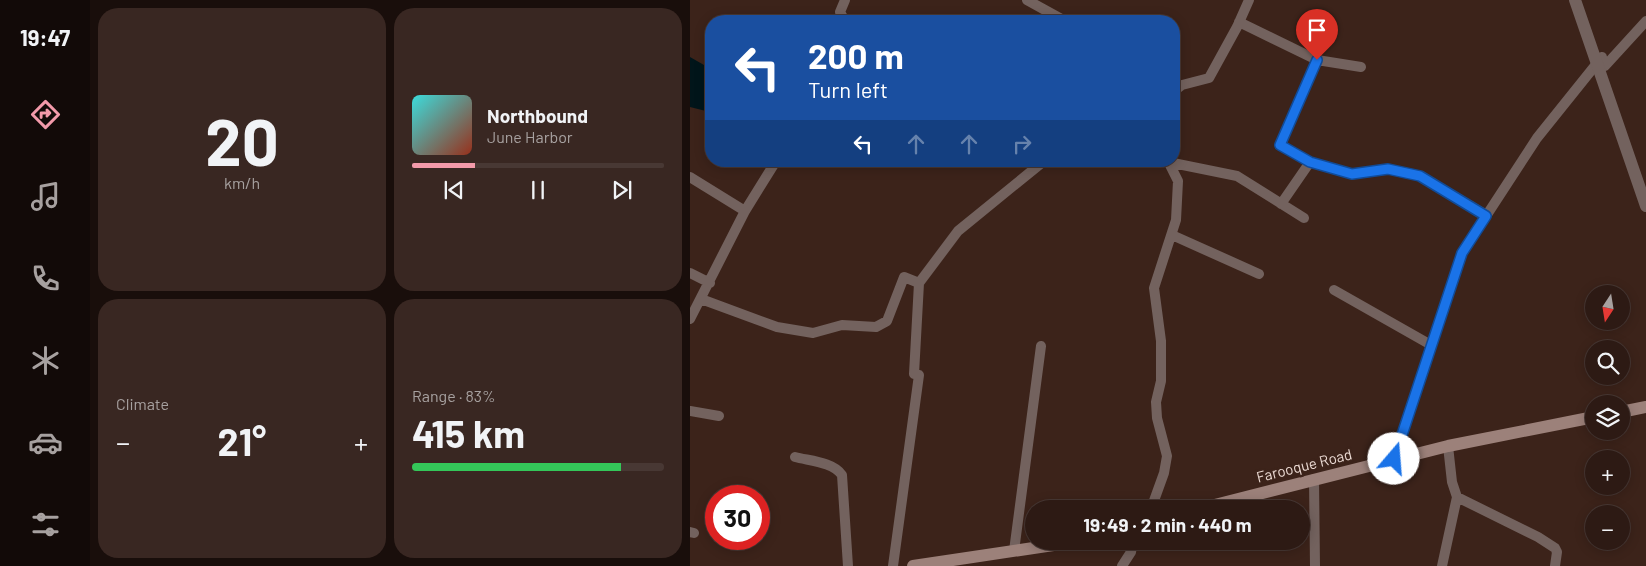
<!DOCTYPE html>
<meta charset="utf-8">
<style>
:root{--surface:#2d1a14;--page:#392722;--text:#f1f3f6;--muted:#a7a1a0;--line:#483834;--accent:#f39aaa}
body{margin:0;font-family:Barlow,sans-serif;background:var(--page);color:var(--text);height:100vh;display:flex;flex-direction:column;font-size:19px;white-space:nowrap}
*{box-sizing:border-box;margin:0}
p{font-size:16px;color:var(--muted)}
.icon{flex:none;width:28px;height:28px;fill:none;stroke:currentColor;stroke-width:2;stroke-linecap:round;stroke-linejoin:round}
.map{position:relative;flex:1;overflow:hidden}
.side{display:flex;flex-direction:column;gap:8px;padding:8px;background:#190e0b;width:600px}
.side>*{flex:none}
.guide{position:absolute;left:15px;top:15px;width:475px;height:152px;border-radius:20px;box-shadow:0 2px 12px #0003,0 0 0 1px var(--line);background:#1a4fa0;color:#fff;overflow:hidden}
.needle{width:32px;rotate:192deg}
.fabs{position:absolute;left:895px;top:285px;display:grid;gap:10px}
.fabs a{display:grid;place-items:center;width:45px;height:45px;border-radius:50%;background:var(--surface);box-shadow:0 2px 12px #0003,0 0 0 1px var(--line);font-size:25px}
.speed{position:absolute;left:15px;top:485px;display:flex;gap:10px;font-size:25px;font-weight:700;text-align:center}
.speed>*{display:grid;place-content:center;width:65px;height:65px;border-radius:50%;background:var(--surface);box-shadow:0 2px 12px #0003,0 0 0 1px var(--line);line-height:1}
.speed .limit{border:8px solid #d22;background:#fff;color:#111}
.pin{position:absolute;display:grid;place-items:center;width:42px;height:42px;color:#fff;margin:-51px -21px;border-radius:50% 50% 50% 0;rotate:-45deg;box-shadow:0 0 5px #0007}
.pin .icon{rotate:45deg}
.me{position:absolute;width:55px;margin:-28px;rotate:18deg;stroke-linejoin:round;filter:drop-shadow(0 0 4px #0008)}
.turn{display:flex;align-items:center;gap:18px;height:105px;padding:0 20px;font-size:22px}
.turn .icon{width:65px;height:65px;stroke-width:2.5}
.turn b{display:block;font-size:35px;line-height:42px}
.lanes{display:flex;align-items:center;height:48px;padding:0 20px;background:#0003;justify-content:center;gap:25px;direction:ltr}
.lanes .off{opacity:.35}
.big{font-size:38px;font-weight:700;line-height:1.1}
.side .tile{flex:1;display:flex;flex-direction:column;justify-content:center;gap:8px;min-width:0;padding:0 18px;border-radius:20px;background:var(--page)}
.side .dial{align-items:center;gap:0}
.dial b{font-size:65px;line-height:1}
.song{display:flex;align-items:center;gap:15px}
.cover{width:60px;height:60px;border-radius:8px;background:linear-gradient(135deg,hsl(180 70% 55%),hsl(10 70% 35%))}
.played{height:5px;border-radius:2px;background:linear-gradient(90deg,var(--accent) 25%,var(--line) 25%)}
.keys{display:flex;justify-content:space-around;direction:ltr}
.heat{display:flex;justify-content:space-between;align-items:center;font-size:28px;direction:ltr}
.charge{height:8px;border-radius:4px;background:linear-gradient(90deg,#34c759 83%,var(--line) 0)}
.side .tiles{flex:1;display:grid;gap:8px;grid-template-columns:repeat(2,1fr)}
.trip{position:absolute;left:335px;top:500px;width:285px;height:50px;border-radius:25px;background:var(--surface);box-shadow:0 2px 12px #0003,0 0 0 1px var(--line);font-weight:700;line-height:50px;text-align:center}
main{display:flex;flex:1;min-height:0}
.tab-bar{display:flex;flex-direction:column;width:90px;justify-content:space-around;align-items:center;background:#120a08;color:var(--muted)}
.tab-bar .icon{width:35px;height:35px}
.tab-bar .on{color:var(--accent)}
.tab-bar b{font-size:22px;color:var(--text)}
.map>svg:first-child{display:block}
.water{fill:#01151a}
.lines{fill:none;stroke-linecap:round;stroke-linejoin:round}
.minor{stroke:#73625e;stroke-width:10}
.tertiary{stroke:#73625e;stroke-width:12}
.secondary{stroke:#9c817a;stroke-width:12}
.route-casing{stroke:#114b97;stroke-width:12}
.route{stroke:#1a73e8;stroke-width:9}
.labels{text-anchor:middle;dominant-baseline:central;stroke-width:5;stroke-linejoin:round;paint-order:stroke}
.street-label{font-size:15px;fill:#ebdad3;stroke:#3c231a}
</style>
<main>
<nav class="tab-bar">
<b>19:47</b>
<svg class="icon on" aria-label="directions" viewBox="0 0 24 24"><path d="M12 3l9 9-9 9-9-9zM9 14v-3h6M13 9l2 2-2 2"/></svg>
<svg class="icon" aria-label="music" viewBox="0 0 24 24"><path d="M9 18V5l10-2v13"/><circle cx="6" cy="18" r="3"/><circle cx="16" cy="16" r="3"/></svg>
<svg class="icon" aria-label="phone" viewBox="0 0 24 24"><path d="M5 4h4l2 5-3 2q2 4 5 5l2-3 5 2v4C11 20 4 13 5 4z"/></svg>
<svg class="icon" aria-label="climate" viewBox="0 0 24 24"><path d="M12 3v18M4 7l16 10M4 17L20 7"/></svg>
<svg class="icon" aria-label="car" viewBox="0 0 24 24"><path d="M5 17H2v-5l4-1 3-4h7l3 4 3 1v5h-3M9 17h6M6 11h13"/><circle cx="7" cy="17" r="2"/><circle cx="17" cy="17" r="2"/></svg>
<svg class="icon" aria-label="filters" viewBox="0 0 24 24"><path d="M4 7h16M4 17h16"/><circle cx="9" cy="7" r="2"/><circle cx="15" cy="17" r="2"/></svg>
</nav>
<section class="side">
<div class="tiles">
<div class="tile dial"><b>20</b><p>km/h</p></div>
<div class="tile">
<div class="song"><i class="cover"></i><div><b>Northbound</b><p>June Harbor</p></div></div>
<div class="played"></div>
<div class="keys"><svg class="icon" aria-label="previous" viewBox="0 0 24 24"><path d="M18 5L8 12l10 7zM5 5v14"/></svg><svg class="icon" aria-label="pause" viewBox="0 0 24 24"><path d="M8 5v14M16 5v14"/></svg><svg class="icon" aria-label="next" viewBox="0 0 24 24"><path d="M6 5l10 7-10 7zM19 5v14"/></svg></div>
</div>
<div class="tile"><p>Climate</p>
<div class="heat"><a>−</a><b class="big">21°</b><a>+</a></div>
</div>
<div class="tile"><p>Range · 83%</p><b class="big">415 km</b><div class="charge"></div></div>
</div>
</section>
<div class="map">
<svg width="956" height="566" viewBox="0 0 956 566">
<rect width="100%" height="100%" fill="#3c231a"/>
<path class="water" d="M0,57L21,69V92L17,99L16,111L0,107Z"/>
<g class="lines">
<path class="minor" d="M155,0L150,12L155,21
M337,0L375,21
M549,22L627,60L671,67
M915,66L956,21
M484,91L492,85L519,78L547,27L559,0
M478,162L547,176L614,218
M620,162L590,145L627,60
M0,177L55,211
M591,204L620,162L662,174L698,169L730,176L796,215
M482,235L569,274
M0,273L20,283
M644,290L741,345
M11,299L87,327L123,333L152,325L186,327L197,321L214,277L229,283
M0,319L55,211L86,161
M224,374L229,283L268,231L354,161
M0,411L29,416
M758,446L762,482L767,497L848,537L865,548L867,552L865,566
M105,457C120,461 143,462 152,475L158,566
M704,459L772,253L847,138L912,57
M624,479L625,566
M461,509L474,473L477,456L467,418L466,402L471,381V341L464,288L486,220L488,181L478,161
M0,532L4,533
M324,551L351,346
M203,566L229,375
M432,566L441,552L443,541
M752,566L767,497"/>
<path class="tertiary" d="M885,0L956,206"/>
<path class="secondary" d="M931,412L956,407
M509,509L758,446L904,417
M223,566L390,541"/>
</g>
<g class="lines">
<defs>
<path id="route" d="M627,60L590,145L620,162L662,174L698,169L730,176L796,216L772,253L704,459"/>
</defs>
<use href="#route" class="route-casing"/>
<use href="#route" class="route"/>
</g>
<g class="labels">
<g class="street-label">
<text transform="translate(614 465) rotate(-14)">Farooque Road</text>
</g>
</g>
</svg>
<div class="fabs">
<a><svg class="needle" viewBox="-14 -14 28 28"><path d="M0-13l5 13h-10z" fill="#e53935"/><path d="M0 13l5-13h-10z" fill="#a7a1a0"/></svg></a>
<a><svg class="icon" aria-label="search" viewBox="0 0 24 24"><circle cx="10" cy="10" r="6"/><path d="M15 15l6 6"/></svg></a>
<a><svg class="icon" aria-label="layers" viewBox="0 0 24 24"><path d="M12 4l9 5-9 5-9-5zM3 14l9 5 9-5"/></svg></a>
<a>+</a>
<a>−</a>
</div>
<div class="speed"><div class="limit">30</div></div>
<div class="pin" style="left:627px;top:60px;background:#d93025"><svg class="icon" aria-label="arrive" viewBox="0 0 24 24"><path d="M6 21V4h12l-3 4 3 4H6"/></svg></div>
<svg class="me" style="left:704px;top:459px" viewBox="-20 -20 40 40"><circle r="19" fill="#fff"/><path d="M0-13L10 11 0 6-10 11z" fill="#1a73e8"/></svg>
<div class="trip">19:49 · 2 min · 440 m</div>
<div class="guide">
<div class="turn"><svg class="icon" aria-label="left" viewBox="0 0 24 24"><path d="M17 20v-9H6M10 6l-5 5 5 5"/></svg><div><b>200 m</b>Turn left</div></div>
<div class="lanes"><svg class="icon" aria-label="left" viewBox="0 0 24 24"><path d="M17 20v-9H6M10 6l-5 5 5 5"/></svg><svg class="icon off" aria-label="ahead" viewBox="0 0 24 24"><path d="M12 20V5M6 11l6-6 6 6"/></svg><svg class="icon off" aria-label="ahead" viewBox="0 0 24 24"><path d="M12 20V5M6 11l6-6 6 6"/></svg><svg class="icon off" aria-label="right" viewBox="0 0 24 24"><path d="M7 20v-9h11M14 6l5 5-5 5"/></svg></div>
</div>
</div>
</main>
